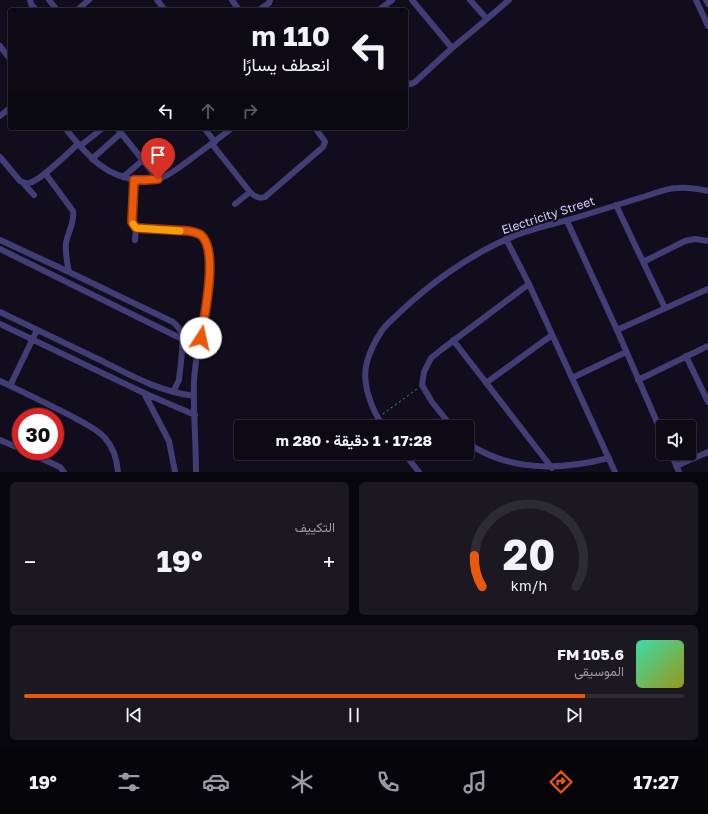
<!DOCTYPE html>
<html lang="ar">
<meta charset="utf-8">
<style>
:root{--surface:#0d0a15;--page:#1b1822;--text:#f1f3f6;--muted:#9a9aa0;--line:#2d2b34;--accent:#ea580c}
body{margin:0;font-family:"Golos Text",Vazirmatn,sans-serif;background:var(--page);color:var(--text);direction:rtl;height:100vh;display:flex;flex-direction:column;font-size:15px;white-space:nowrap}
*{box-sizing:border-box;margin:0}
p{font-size:13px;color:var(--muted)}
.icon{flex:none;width:22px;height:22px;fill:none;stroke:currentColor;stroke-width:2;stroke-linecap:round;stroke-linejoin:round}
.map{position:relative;height:472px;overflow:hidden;direction:ltr}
.side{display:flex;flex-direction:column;gap:10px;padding:10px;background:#07060c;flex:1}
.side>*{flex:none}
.top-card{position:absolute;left:8px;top:8px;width:400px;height:122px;border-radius:4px;box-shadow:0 1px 3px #0004,0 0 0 1px var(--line);direction:rtl;background:#0d0a15;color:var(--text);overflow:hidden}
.buttons{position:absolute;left:656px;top:420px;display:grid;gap:8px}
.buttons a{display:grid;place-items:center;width:40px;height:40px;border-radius:4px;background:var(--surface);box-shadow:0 1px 3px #0004,0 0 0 1px var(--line);font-size:20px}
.speed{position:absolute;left:12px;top:408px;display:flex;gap:8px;font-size:20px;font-weight:700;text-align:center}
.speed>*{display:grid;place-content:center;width:52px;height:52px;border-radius:50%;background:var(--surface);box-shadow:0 1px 3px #0004,0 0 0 1px var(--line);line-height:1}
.speed .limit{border:6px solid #d22;background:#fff;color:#111}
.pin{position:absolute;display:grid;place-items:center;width:34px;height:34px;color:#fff;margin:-41px -17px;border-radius:50% 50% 50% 0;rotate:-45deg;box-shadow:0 0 4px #0007}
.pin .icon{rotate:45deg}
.me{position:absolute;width:44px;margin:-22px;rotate:10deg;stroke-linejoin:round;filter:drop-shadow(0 0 3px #0008)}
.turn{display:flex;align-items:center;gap:14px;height:84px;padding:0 12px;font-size:18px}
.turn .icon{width:52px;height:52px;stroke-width:2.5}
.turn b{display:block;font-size:28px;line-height:34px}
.lanes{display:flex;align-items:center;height:38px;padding:0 12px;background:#0003;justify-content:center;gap:20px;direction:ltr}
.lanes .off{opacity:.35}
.big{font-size:30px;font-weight:700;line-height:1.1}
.side .tile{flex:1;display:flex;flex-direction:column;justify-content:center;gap:6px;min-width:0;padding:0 14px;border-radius:6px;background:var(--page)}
.side .dial{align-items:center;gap:0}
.dial svg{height:104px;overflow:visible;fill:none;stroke:var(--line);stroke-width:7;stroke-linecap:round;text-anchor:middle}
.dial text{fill:var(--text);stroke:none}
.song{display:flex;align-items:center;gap:12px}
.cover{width:48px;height:48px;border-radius:6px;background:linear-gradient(135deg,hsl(160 70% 55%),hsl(60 70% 35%))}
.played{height:4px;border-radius:2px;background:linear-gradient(90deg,var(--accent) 85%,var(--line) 85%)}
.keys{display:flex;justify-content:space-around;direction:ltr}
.heat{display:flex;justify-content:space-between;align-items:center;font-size:22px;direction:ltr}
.side .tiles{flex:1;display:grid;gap:10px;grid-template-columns:1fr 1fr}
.tile:last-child{grid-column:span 2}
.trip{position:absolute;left:234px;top:420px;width:240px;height:40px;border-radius:4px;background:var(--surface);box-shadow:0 1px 3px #0004,0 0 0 1px var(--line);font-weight:700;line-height:40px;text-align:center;direction:rtl}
.dock{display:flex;height:64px;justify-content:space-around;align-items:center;background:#050408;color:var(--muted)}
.dock .icon{width:28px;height:28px}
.dock .on{color:var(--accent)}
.dock b{font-size:18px;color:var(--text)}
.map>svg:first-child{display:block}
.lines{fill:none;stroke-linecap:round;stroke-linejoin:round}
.path{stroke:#38a1a2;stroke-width:1;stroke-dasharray:2 3;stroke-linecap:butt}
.minor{stroke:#433d76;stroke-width:6}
.route-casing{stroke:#983908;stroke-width:10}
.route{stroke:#ea580c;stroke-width:7}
.slow{stroke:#f59e0b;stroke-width:7}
.labels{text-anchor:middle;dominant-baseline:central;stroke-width:4;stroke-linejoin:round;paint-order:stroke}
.street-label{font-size:12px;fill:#d5cdfa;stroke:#110d1c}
</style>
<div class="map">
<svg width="708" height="472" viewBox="0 0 708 472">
<rect width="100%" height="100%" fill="#110d1c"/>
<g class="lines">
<path class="path" d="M383,414L417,389"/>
<path class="minor" d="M30,0L31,4L36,10
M49,0L57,10
M157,0L165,10
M232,0L239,10
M412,0L452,48
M470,0L487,19
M696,0L708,26
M706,0L708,4
M77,10L89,0
M259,10L269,3L270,0
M379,10L392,0
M0,46L10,59
M406,83L411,84L415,82L452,48L487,19L509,0
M0,116L10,108
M65,128C86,154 105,178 141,180C146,180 154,180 159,179C170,175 179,168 188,161C203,150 218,139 232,128
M117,128L158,179
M204,128L215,142
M212,144L250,192C255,197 259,199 265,197L323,147L325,142L324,140L315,128
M80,146L103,128
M0,157L20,181C23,183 25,184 29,183C40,181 68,153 78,144
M92,159L121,133
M45,173L73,211C75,222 68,232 66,243C65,253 67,262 69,272
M123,177L143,160
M134,180L131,219C132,223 133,225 136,228L189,231C203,234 207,240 209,254C211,262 210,270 209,278C207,313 196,346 194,381C193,411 196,442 196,472
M24,184L34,195
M235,204L250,192
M616,205L665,308
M567,221L617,330L663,436
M506,239L529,284L615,472
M0,240L69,272L173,322C177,326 181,329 182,335C184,344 180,369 179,380L173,392
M135,240L136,228
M0,249L182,339
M643,262L685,241L695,239L708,241
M0,312C33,328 66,344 100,360C132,376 158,391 194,396
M0,324L144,393L195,415
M617,330L708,289
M453,340L552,468
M686,356L708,402
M572,378L626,352
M638,380L708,346
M0,381C25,393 50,405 75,418C85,424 97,429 105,438C113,447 117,460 118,472
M486,383L552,335
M10,386L37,330
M144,393L169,441L175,472
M384,427C372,411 361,383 367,362C370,351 375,341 381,332C385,325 392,320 398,314C428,285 468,256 507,239C533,227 561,223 588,214C607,208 627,202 646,196C656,193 667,188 678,188C688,187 698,189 708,191
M452,427L432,402L422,385L424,372L431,358L441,350L529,284
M0,440L21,449
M467,441C471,444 475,448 479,450C520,472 565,469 609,458
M25,451L60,467L64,472
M404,453L419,472
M671,453L679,472
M676,466L708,452"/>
</g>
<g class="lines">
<defs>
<path id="route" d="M158,179L146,180H134L132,222L136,228L189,231C193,232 198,233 201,235C219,250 204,317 201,338"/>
</defs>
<use href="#route" class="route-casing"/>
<use href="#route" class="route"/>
<path class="slow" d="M133,224L136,228L180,231"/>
</g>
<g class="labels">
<g class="street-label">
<text transform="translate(548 215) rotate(-18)">Electricity Street</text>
</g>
</g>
</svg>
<div class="buttons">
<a><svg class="icon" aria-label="sound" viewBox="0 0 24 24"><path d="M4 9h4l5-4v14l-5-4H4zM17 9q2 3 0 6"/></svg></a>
</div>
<div class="speed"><div class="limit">30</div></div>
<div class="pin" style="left:158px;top:179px;background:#d93025"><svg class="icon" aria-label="arrive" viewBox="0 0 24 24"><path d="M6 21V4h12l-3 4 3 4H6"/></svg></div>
<svg class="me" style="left:201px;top:338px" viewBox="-20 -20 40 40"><circle r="19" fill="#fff"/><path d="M0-13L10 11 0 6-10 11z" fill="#ea580c"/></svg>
<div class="trip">17:28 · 1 دقيقة · 280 m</div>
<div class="top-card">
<div class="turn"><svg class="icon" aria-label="left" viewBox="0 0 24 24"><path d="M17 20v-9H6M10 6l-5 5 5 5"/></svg><div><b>110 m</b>انعطف يسارًا</div></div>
<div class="lanes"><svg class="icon" aria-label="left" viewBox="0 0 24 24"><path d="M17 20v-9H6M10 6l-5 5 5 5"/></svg><svg class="icon off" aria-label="ahead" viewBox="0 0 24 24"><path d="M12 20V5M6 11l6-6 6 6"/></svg><svg class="icon off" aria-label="right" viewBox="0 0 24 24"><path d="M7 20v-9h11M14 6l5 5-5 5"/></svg></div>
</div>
</div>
<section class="side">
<div class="tiles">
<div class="tile dial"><svg viewBox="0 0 100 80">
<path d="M14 69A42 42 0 1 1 86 69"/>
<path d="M14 69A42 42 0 0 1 8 45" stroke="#ea580c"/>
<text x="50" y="56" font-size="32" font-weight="700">20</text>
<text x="50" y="72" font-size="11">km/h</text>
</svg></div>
<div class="tile"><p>التكييف</p>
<div class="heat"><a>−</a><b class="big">19°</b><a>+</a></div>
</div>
<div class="tile">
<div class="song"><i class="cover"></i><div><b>105.6 FM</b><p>الموسيقى</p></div></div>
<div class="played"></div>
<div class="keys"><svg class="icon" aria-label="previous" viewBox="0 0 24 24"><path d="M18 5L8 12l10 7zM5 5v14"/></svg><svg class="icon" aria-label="pause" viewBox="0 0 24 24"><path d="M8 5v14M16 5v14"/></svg><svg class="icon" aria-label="next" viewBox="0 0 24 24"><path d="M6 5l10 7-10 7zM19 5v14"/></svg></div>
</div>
</div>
</section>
<nav class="dock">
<b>17:27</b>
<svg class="icon on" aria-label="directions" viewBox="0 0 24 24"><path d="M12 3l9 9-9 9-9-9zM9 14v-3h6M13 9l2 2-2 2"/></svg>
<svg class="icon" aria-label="music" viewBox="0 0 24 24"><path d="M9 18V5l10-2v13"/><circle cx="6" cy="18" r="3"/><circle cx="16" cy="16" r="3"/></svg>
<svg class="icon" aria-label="phone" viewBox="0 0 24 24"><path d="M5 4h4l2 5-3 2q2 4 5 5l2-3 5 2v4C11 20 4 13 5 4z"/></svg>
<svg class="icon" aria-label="climate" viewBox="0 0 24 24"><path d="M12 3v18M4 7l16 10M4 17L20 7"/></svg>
<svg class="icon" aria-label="car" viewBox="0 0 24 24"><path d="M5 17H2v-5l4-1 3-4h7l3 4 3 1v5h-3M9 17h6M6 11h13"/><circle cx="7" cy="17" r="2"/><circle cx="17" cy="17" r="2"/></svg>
<svg class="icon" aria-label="filters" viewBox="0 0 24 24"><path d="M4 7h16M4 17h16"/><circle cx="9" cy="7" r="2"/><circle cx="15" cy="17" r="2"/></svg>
<b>19°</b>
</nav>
